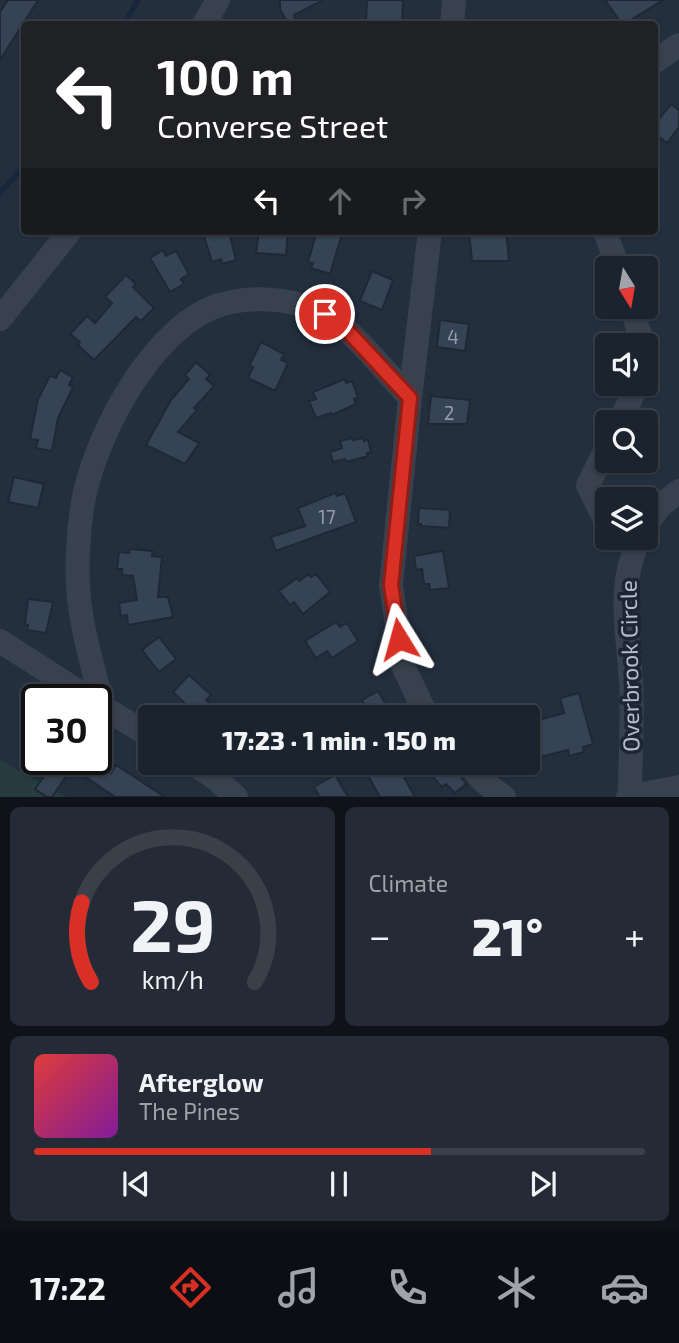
<!DOCTYPE html>
<meta charset="utf-8">
<style>
:root{--surface:#1b232e;--page:#242b36;--text:#f1f3f6;--muted:#a0a4aa;--line:#39404a;--accent:#d93025}
body{margin:0;font-family:"Exo 2",sans-serif;background:var(--page);color:var(--text);height:100vh;display:flex;flex-direction:column;font-size:26px;white-space:nowrap}
*{box-sizing:border-box;margin:0}
p{font-size:23px;color:var(--muted)}
.icon{flex:none;width:38px;height:38px;fill:none;stroke:currentColor;stroke-width:2;stroke-linecap:round;stroke-linejoin:round}
.map{position:relative;height:797px;overflow:hidden}
.sheet{display:flex;flex-direction:column;gap:10px;padding:10px;background:#0f1319;flex:1}
.sheet>*{flex:none}
.banner{position:absolute;left:21px;top:21px;width:637px;height:214px;border-radius:7px;box-shadow:0 2px 5px #0004,0 0 0 2px var(--line);background:#202124;color:#fff;overflow:hidden}
.needle{width:46px;rotate:169deg}
.buttons{position:absolute;left:595px;top:256px;display:grid;gap:14px}
.buttons a{display:grid;place-items:center;width:63px;height:63px;border-radius:7px;background:var(--surface);box-shadow:0 2px 5px #0004,0 0 0 2px var(--line);font-size:35px}
.speed{position:absolute;left:21px;top:684px;display:flex;gap:14px;font-size:35px;font-weight:700;text-align:center}
.speed>*{display:grid;place-content:center;width:91px;height:91px;border-radius:50%;background:var(--surface);box-shadow:0 2px 5px #0004,0 0 0 2px var(--line);line-height:1}
.speed .limit{border:4px solid #111;border-radius:10px;background:#fff;color:#111}
.pin{position:absolute;display:grid;place-items:center;width:60px;height:60px;color:#fff;margin:-30px;border:4px solid #fff;border-radius:50%;box-shadow:0 2px 7px #0007}
.me{position:absolute;width:77px;margin:-38px;rotate:352deg;stroke-linejoin:round;filter:drop-shadow(0 0 5px #0008)}
.turn{display:flex;align-items:center;gap:24px;height:147px;padding:0 21px;font-size:32px}
.turn .icon{width:91px;height:91px;stroke-width:2.5}
.turn b{display:block;font-size:49px;line-height:60px}
.lanes{display:flex;align-items:center;height:66px;padding:0 21px;background:#0003;justify-content:center;gap:35px;direction:ltr}
.lanes .off{opacity:.35}
.big{font-size:52px;font-weight:800;line-height:1.1}
.sheet .card{flex:1;display:flex;flex-direction:column;justify-content:center;gap:10px;min-width:0;padding:0 24px;border-radius:10px;background:var(--page)}
.sheet .dial{align-items:center;gap:0}
.dial svg{height:182px;overflow:visible;fill:none;stroke:var(--line);stroke-width:7;stroke-linecap:round;text-anchor:middle}
.dial text{fill:var(--text);stroke:none}
.song{display:flex;align-items:center;gap:21px}
.cover{width:84px;height:84px;border-radius:10px;background:linear-gradient(135deg,hsl(0 70% 55%),hsl(290 70% 35%))}
.played{height:7px;border-radius:4px;background:linear-gradient(90deg,var(--accent) 65%,var(--line) 65%)}
.keys{display:flex;justify-content:space-around;direction:ltr}
.heat{display:flex;justify-content:space-between;align-items:center;font-size:38px;direction:ltr}
.sheet .tiles{flex:1;display:grid;gap:10px;grid-template-columns:1fr 1fr}
.card:last-child{grid-column:span 2}
.trip{position:absolute;left:138px;top:705px;width:402px;height:70px;border-radius:7px;background:var(--surface);box-shadow:0 2px 5px #0004,0 0 0 2px var(--line);font-weight:800;line-height:70px;text-align:center}
.dock{display:flex;height:112px;justify-content:space-around;align-items:center;background:#0b0e12;color:var(--muted)}
.dock .icon{width:49px;height:49px}
.dock .active{color:var(--accent)}
.dock b{font-size:32px;color:var(--text)}
.map>svg:first-child{display:block}
.green{fill:#263c3f}
.lines{fill:none;stroke-linecap:round;stroke-linejoin:round}
.stream{stroke:#17263c;stroke-width:5}
.building{fill:#364354;stroke:#1f2835;stroke-width:2}
.minor{stroke:#38414e;stroke-width:24}
.route-casing{stroke:#8d1f18;stroke-width:18}
.route{stroke:#d93025;stroke-width:12}
.labels{text-anchor:middle;dominant-baseline:central;stroke-width:7;stroke-linejoin:round;paint-order:stroke}
.number-label{font-size:19px;fill:#929caa}
.street-label{font-size:23px;fill:#b4bcc9;stroke:#1d2633}
</style>
<div class="map">
<svg width="679" height="797" viewBox="0 0 679 797">
<rect width="100%" height="100%" fill="#242f3e"/>
<path class="green" d="M0,760L66,797H0Z"/>
<g class="lines">
<path class="stream" d="M124,24L138,0
M0,193L24,166"/>
</g>
<path class="building" d="M8,0H38L0,60V12Z
M280,0H323L294,15L295,24H288L280,9Z
M367,0H403L402,24L366,22Z
M605,0H663L624,24H622Z
M671,104L679,110V127L667,143L654,133V125Z
M205,231H229L236,260L222,264L221,259L212,262L204,236L207,235Z
M259,231H288L286,255L256,253Z
M317,231H343L330,274L311,268L313,263L308,262Z
M469,231H506L509,261H472Z
M163,250L166,256L176,251L189,274L181,279L184,284L170,292L150,258Z
M372,271L393,280L382,310L360,301Z
M126,275L136,284L133,287L154,308L141,321L136,317L94,360L78,345L80,342L70,334L87,316L95,323L112,303L105,297Z
M440,320L469,324L465,351L437,347Z
M261,342L284,354L281,360L288,363L275,391L248,378L253,367L249,366Z
M196,362L210,375L206,379L214,386L194,408L197,410L178,432L199,443L185,464L146,445L171,400L189,379L185,375Z
M60,370L73,377L69,385L73,387L58,418L52,451L36,448L38,440L30,439L38,399L50,376L56,378Z
M345,379L346,383L352,381L358,397L354,399L356,404L332,415L331,413L316,418L309,401L316,399L313,392Z
M431,396L470,400L467,424H428Z
M352,438L353,440L363,438L364,441L368,439L371,452L367,453L368,456L346,462L345,459L333,462L330,452L342,448L340,441Z
M14,477L44,484L38,508L8,502Z
M335,493L337,496L345,493L356,522L276,551L271,537L305,526L298,508Z
M419,508L450,510L449,528L421,526V524H418Z
M129,549L153,551L152,556L162,557L158,597H168L173,617L128,625L127,615L121,616L119,603L137,600L133,576L122,575V569H117L119,552L129,553Z
M443,551L449,588L430,590L429,584H424L422,569L416,570L414,556Z
M309,574L311,577L316,574L330,592L303,614L294,602L290,605L279,591L297,578L299,581Z
M28,599L53,602L46,633L27,630L28,625L25,624Z
M336,622L340,627L347,623L358,641L332,658L327,651L316,658L305,641Z
M159,637L176,659L159,672L142,650Z
M189,675L211,695L206,700L232,718H200L173,692Z
M378,691L391,713L385,718H378L372,711L370,713L362,700Z
M579,693L593,744L583,747L584,752L569,756L568,750L528,760V723L564,713L560,698Z
M56,760H92L111,773L116,765L165,797H115L74,769L70,776L67,775L52,797H47L35,789Z
M378,763H396L415,797H380L365,770Z
M420,763H451L466,784L455,793L446,784L442,787Z
M335,775L348,797H320L314,787Z"/>
<g class="lines">
<path class="minor" d="M204,24L218,0
M452,24L454,0
M654,62L679,45
M605,231L618,268
M631,306L643,345
M0,319L70,231
M410,398L430,231
M620,422L638,383
M607,447L588,485L607,524
M646,525L660,506L679,491
M0,641L92,700
M96,703L150,736
M103,707C94,671 83,635 79,598C76,572 78,535 82,508C92,442 146,338 209,309C243,294 290,297 323,313C351,327 387,374 410,398L391,585L403,666L428,718
M192,763L215,778L236,797
M467,763L484,782L504,797
M628,797L679,787
M630,797C630,759 633,720 631,682C628,628 616,589 640,537"/>
</g>
<g class="lines">
<defs>
<path id="route" d="M325,314L344,327L410,398L391,585L399,639"/>
</defs>
<use href="#route" class="route-casing"/>
<use href="#route" class="route"/>
</g>
<g class="labels">
<g class="number-label">
<text x="453" y="336">4</text>
<text x="449" y="412">2</text>
<text x="327" y="516">17</text>
</g>
<g class="street-label">
<text transform="translate(629 666) rotate(-91)">Overbrook Circle</text>
</g>
</g>
</svg>
<div class="buttons">
<a><svg class="needle" viewBox="-14 -14 28 28"><path d="M0-13l5 13h-10z" fill="#e53935"/><path d="M0 13l5-13h-10z" fill="#a0a4aa"/></svg></a>
<a><svg class="icon" aria-label="sound" viewBox="0 0 24 24"><path d="M4 9h4l5-4v14l-5-4H4zM17 9q2 3 0 6"/></svg></a>
<a><svg class="icon" aria-label="search" viewBox="0 0 24 24"><circle cx="10" cy="10" r="6"/><path d="M15 15l6 6"/></svg></a>
<a><svg class="icon" aria-label="layers" viewBox="0 0 24 24"><path d="M12 4l9 5-9 5-9-5zM3 14l9 5 9-5"/></svg></a>
</div>
<div class="speed"><div class="limit">30</div></div>
<div class="pin" style="left:325px;top:314px;background:#d93025"><svg class="icon" aria-label="arrive" viewBox="0 0 24 24"><path d="M6 21V4h12l-3 4 3 4H6"/></svg></div>
<svg class="me" style="left:399px;top:639px" viewBox="-20 -20 40 40"><path d="M0-17L14 15 0 8-14 15z" fill="#d93025" stroke="#fff" stroke-width="4"/></svg>
<div class="trip">17:23 · 1 min · 150 m</div>
<div class="banner">
<div class="turn"><svg class="icon" aria-label="left" viewBox="0 0 24 24"><path d="M17 20v-9H6M10 6l-5 5 5 5"/></svg><div><b>100 m</b>Converse Street</div></div>
<div class="lanes"><svg class="icon" aria-label="left" viewBox="0 0 24 24"><path d="M17 20v-9H6M10 6l-5 5 5 5"/></svg><svg class="icon off" aria-label="ahead" viewBox="0 0 24 24"><path d="M12 20V5M6 11l6-6 6 6"/></svg><svg class="icon off" aria-label="right" viewBox="0 0 24 24"><path d="M7 20v-9h11M14 6l5 5-5 5"/></svg></div>
</div>
</div>
<section class="sheet">
<div class="tiles">
<div class="card dial"><svg viewBox="0 0 100 80">
<path d="M14 69A42 42 0 1 1 86 69"/>
<path d="M14 69A42 42 0 0 1 10 34" stroke="#d93025"/>
<text x="50" y="56" font-size="32" font-weight="700">29</text>
<text x="50" y="72" font-size="11">km/h</text>
</svg></div>
<div class="card"><p>Climate</p>
<div class="heat"><a>−</a><b class="big">21°</b><a>+</a></div>
</div>
<div class="card">
<div class="song"><i class="cover"></i><div><b>Afterglow</b><p>The Pines</p></div></div>
<div class="played"></div>
<div class="keys"><svg class="icon" aria-label="previous" viewBox="0 0 24 24"><path d="M18 5L8 12l10 7zM5 5v14"/></svg><svg class="icon" aria-label="pause" viewBox="0 0 24 24"><path d="M8 5v14M16 5v14"/></svg><svg class="icon" aria-label="next" viewBox="0 0 24 24"><path d="M6 5l10 7-10 7zM19 5v14"/></svg></div>
</div>
</div>
</section>
<nav class="dock">
<b>17:22</b>
<svg class="icon active" aria-label="directions" viewBox="0 0 24 24"><path d="M12 3l9 9-9 9-9-9zM9 14v-3h6M13 9l2 2-2 2"/></svg>
<svg class="icon" aria-label="music" viewBox="0 0 24 24"><path d="M9 18V5l10-2v13"/><circle cx="6" cy="18" r="3"/><circle cx="16" cy="16" r="3"/></svg>
<svg class="icon" aria-label="phone" viewBox="0 0 24 24"><path d="M5 4h4l2 5-3 2q2 4 5 5l2-3 5 2v4C11 20 4 13 5 4z"/></svg>
<svg class="icon" aria-label="climate" viewBox="0 0 24 24"><path d="M12 3v18M4 7l16 10M4 17L20 7"/></svg>
<svg class="icon" aria-label="car" viewBox="0 0 24 24"><path d="M5 17H2v-5l4-1 3-4h7l3 4 3 1v5h-3M9 17h6M6 11h13"/><circle cx="7" cy="17" r="2"/><circle cx="17" cy="17" r="2"/></svg>
</nav>
